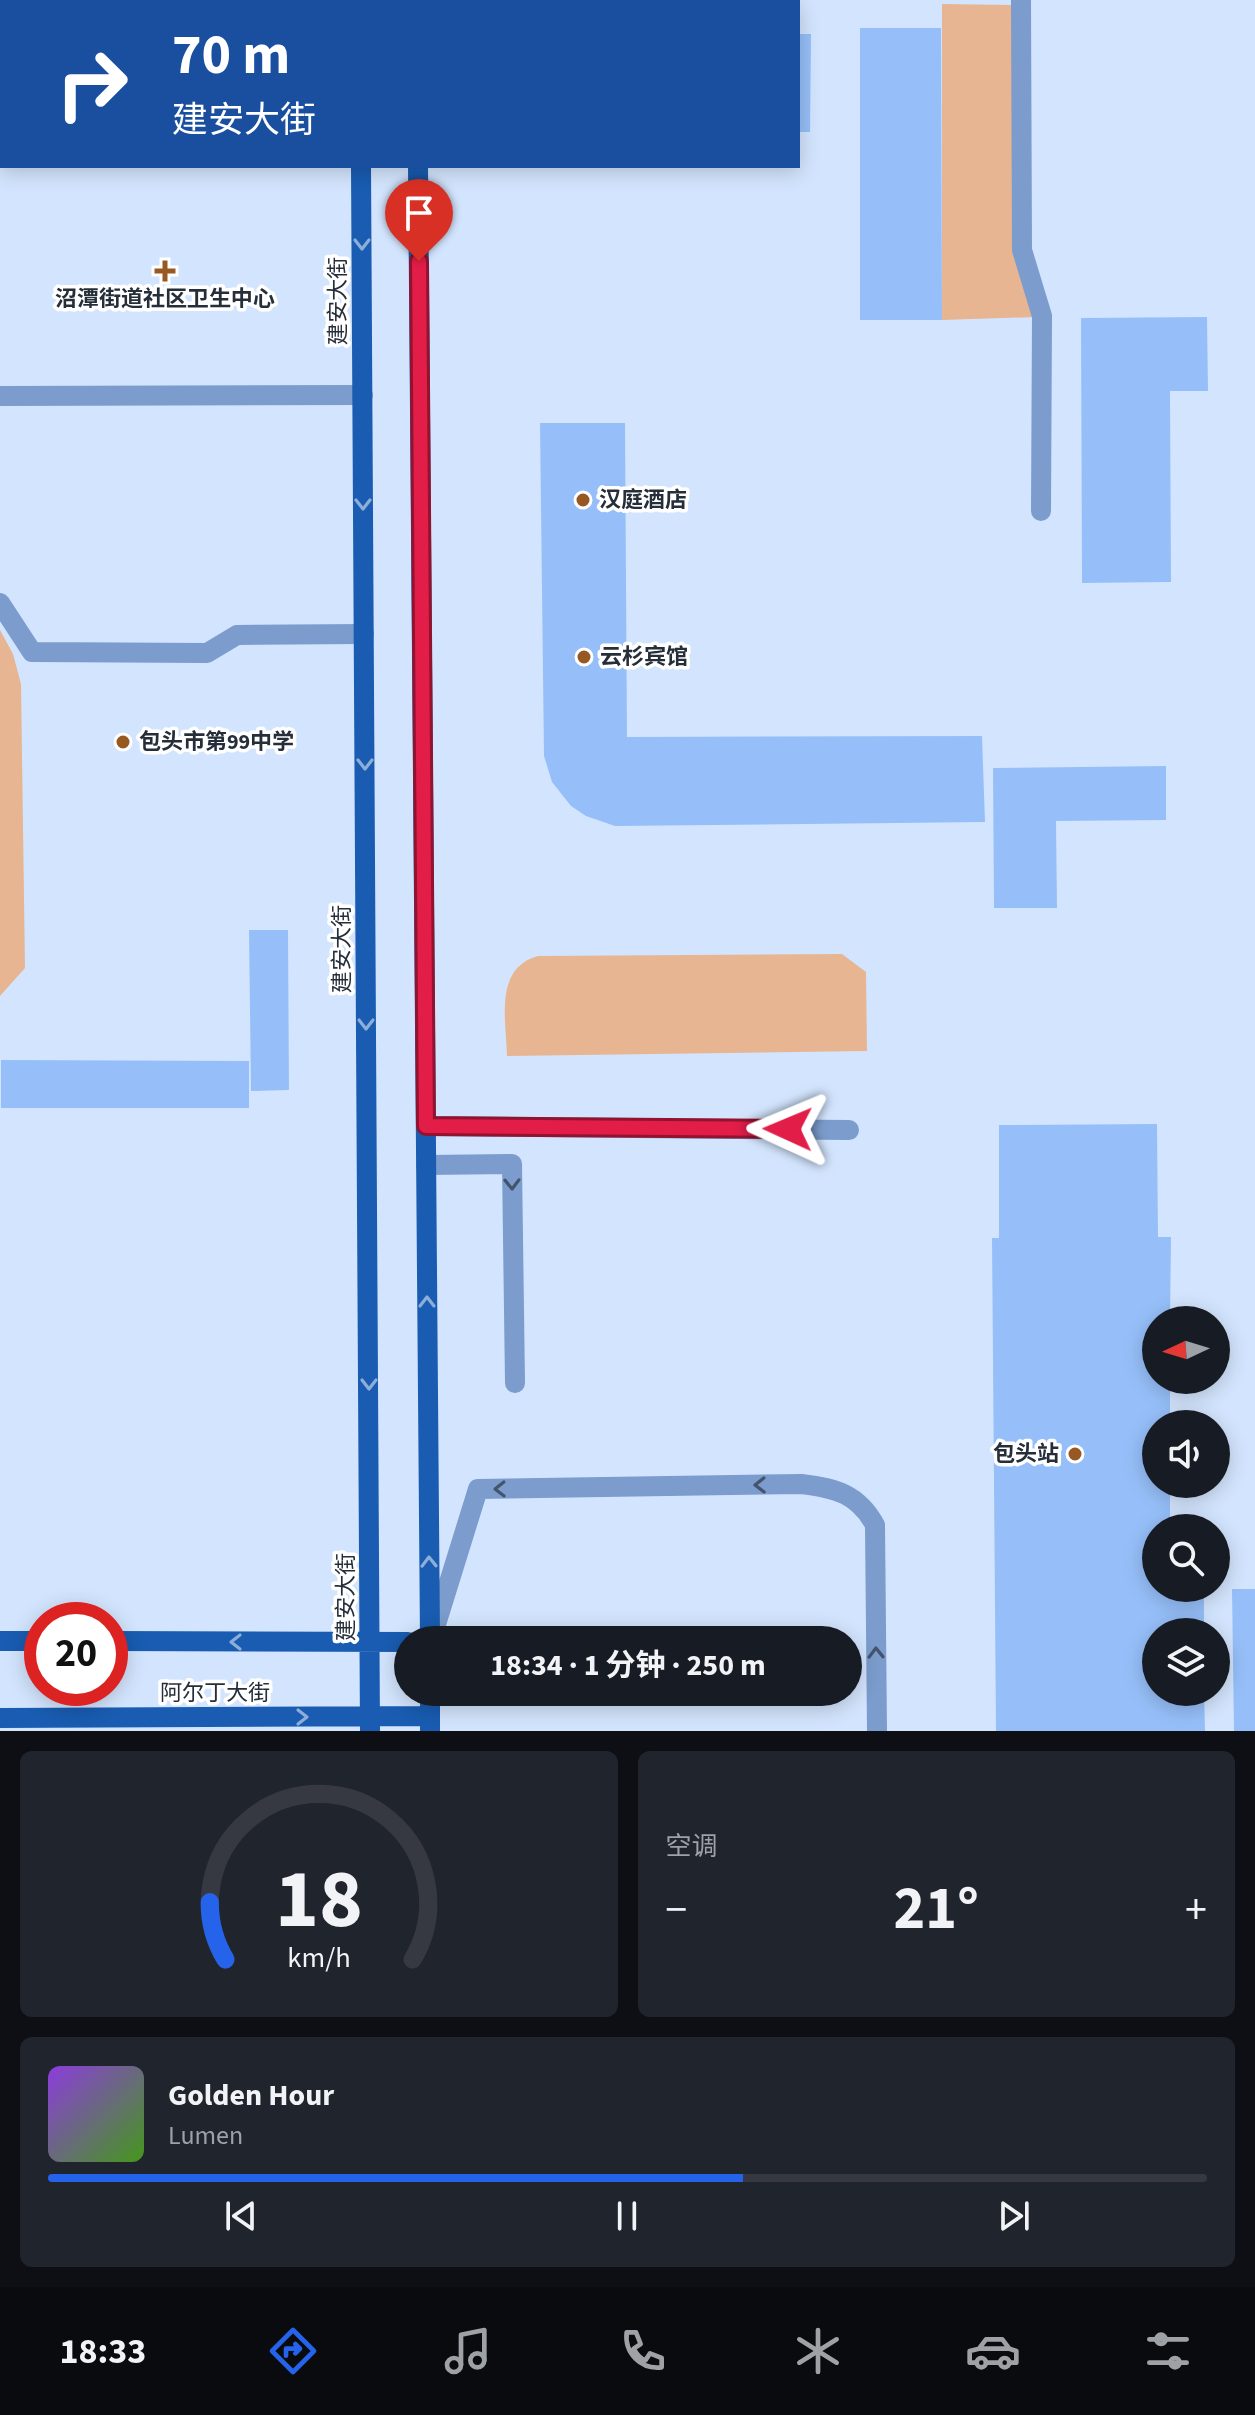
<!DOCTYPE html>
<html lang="zh">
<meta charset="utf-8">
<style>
:root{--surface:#171b24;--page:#20242c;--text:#f1f3f6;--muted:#9ea1a6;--line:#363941;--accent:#2563eb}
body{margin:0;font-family:"Source Sans 3","Noto Sans SC",sans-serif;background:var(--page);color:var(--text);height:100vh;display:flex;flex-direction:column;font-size:30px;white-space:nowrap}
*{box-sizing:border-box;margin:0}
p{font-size:26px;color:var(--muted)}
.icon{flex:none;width:44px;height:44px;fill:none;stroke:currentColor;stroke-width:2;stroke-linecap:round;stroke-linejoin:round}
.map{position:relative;height:1731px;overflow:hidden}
.drawer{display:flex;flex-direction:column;gap:20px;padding:20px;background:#0d0f14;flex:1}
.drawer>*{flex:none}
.hud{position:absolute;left:0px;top:0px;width:800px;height:168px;box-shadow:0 4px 20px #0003;background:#1a4fa0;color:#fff;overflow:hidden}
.needle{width:52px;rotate:266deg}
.fabs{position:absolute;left:1142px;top:1306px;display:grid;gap:16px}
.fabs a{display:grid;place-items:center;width:88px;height:88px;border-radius:50%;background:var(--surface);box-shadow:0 4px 20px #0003;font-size:40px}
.speed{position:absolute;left:24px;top:1602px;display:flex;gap:16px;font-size:40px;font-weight:700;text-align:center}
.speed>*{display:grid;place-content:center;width:104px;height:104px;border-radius:50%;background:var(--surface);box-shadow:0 4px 20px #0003;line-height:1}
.speed .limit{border:12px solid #d22;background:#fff;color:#111}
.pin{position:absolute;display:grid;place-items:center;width:68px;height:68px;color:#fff;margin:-82px -34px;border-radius:50% 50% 50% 0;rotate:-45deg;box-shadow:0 0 8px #0007}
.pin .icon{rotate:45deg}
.me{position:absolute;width:88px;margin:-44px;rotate:271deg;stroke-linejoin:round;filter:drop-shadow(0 0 6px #0008)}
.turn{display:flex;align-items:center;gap:28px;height:168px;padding:0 40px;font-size:36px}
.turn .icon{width:104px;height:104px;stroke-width:2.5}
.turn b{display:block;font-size:56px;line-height:68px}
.big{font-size:60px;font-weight:700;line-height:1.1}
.drawer .card{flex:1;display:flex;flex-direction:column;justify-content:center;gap:12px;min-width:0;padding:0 28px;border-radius:12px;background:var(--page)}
.drawer .dial{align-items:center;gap:0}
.dial svg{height:208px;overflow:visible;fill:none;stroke:var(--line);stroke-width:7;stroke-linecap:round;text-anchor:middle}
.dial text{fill:var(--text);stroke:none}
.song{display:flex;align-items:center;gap:24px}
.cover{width:96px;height:96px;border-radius:12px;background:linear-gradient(135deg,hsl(270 70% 55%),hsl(100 70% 35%))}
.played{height:8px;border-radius:4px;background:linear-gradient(90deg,var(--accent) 60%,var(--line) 60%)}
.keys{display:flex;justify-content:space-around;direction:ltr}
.heat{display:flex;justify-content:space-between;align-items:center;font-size:44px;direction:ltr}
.drawer .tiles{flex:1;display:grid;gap:20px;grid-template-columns:1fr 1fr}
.card:last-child{grid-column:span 2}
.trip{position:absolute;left:394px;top:1626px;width:468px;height:80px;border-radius:40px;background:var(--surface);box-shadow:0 4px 20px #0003;font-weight:700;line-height:80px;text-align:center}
.dock{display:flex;height:128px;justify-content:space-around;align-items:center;background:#090b0e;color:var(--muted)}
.dock .icon{width:56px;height:56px}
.dock .current{color:var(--accent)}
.dock b{font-size:36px;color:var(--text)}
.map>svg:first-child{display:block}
.green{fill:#e7b591}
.building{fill:#96bff9}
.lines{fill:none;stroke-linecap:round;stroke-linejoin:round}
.minor{stroke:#7b9ccc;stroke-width:20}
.major{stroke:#195cb1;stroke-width:20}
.oneway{stroke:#8caed8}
.oneway2{stroke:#43546c}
.route-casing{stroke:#92132f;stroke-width:20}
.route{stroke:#e11d48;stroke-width:14}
.poi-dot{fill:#985822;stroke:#fff;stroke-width:3}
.labels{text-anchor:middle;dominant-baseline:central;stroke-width:7;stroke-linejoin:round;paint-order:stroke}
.poi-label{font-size:22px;font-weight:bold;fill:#252e39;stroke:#fff;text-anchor:start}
.street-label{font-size:22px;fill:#252e39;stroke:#fff}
</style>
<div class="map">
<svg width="1255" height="1731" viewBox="0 0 1255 1731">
<rect width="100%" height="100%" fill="#d3e5fe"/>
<path class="green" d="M942,4L1012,5L1036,317L942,320Z
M0,630L13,654L21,684L25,968L0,996Z
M842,954L866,972L867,1051L507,1056C506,1019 494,968 538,956Z"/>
<path class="building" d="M860,28H941L942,320H860Z
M798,34H811L810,132H798Z
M1207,317L1208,391H1170L1171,582L1082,583L1081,318Z
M540,423H625L627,737L982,736L985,822L615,826L586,816L571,806L552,782L544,756Z
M1166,766V820L1056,821L1057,908H994L993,768Z
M249,930H288L289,1090L251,1091Z
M1,1060L249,1061V1108H1Z
M1157,1124L1158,1237H1171L1170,1320H1156V1380H1170V1424H1156V1484H1170V1528H1156V1588H1204V1632H1156V1692H1204L1205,1731H996L992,1238H999V1125Z
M1232,1589H1255V1731H1234Z"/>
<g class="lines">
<path class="minor" d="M1021,0L1022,250L1042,316L1041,511
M0,396L363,395
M0,603L32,652L207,653L237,635L364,634
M426,1126L849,1130
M426,1165L512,1164L515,1383
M433,1634L478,1489L801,1484C836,1488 858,1494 875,1525L877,1731"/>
<path class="major" d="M360,0V2
M417,0V2
M361,166L370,1731
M418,166L430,1640
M0,1641H42
M110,1641L408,1642
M430,1692V1731
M0,1718L430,1716"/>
</g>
<defs><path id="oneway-chevron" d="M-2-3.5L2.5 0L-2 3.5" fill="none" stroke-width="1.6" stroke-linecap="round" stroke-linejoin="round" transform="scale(2)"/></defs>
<g class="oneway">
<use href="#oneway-chevron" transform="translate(362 244) rotate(90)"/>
<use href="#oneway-chevron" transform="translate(363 504) rotate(90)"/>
<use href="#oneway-chevron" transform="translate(365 764) rotate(90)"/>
<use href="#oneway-chevron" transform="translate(366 1024) rotate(90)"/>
<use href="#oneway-chevron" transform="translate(427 1302) rotate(-90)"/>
<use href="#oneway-chevron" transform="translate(369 1384) rotate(90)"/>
<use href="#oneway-chevron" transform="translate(429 1562) rotate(-91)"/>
<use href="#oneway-chevron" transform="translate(236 1642) rotate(-180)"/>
<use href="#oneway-chevron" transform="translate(302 1717)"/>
</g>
<g class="oneway2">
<use href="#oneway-chevron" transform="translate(512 1184) rotate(89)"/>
<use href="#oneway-chevron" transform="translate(760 1485) rotate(179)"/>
<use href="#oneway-chevron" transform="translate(500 1489) rotate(179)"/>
<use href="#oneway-chevron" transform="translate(876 1653) rotate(-91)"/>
</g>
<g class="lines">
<defs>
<path id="route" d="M419,261L426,1126L788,1129"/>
</defs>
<use href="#route" class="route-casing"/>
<use href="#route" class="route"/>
</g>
<g class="poi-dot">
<path d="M161 259h8v8h8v8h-8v8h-8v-8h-8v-8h8z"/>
<circle cx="583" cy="500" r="8"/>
<circle cx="584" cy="657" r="8"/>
<circle cx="123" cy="742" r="8"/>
<circle cx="1075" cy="1454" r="8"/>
</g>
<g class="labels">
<g class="poi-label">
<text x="165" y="299" text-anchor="middle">沼潭街道社区卫生中心</text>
<text x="599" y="500">汉庭酒店</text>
<text x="600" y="657">云杉宾馆</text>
<text x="139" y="742">包头市第99中学</text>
<text x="1059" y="1454" text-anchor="end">包头站</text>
</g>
<g class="street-label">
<text transform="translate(338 301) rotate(-90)">建安大街</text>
<text transform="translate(342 949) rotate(-90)">建安大街</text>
<text transform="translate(346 1597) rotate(-90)">建安大街</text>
<text x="215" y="1693">阿尔丁大街</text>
</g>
</g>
</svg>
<div class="fabs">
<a><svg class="needle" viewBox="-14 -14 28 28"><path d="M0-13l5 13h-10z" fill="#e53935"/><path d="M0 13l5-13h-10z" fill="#9ea1a6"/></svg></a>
<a><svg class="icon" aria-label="sound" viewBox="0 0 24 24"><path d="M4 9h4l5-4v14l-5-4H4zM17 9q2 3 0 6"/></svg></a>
<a><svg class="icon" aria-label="search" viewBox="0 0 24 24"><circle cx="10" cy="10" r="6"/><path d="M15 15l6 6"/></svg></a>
<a><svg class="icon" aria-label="layers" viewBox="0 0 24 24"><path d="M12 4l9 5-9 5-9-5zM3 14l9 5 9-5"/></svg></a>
</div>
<div class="speed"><div class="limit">20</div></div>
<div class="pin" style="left:419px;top:261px;background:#d93025"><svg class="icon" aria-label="arrive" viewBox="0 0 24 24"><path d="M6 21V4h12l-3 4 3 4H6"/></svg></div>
<svg class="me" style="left:788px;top:1129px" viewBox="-20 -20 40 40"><path d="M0-17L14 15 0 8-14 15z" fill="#e11d48" stroke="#fff" stroke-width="4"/></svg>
<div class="trip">18:34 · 1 分钟 · 250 m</div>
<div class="hud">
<div class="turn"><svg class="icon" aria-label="right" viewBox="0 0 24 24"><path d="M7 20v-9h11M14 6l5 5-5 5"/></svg><div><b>70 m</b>建安大街</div></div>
</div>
</div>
<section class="drawer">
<div class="tiles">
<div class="card dial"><svg viewBox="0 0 100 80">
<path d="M14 69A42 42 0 1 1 86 69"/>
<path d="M14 69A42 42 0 0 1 8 47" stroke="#2563eb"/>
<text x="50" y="56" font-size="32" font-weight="700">18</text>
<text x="50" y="72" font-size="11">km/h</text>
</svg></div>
<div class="card"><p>空调</p>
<div class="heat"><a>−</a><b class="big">21°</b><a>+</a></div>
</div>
<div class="card">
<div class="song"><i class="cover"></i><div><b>Golden Hour</b><p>Lumen</p></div></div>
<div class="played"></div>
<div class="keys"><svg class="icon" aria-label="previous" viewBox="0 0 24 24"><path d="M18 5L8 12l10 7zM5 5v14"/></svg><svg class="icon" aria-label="pause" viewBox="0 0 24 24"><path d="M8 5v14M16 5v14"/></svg><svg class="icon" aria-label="next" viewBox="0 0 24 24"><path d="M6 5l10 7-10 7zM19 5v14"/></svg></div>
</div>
</div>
</section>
<nav class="dock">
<b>18:33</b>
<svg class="icon current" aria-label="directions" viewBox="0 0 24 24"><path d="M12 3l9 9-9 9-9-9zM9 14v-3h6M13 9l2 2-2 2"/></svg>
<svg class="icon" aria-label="music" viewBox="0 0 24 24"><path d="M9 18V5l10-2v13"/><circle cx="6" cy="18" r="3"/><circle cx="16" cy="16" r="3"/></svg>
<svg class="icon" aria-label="phone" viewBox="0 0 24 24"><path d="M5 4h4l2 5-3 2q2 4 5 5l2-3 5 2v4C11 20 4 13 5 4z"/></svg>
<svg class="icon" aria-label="climate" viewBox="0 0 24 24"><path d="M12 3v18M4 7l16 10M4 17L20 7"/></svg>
<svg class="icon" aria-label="car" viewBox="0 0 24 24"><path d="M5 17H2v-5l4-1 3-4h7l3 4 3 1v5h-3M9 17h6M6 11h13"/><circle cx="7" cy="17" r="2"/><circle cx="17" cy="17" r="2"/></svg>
<svg class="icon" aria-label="filters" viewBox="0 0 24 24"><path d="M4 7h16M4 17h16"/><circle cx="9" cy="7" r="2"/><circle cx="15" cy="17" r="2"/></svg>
</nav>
